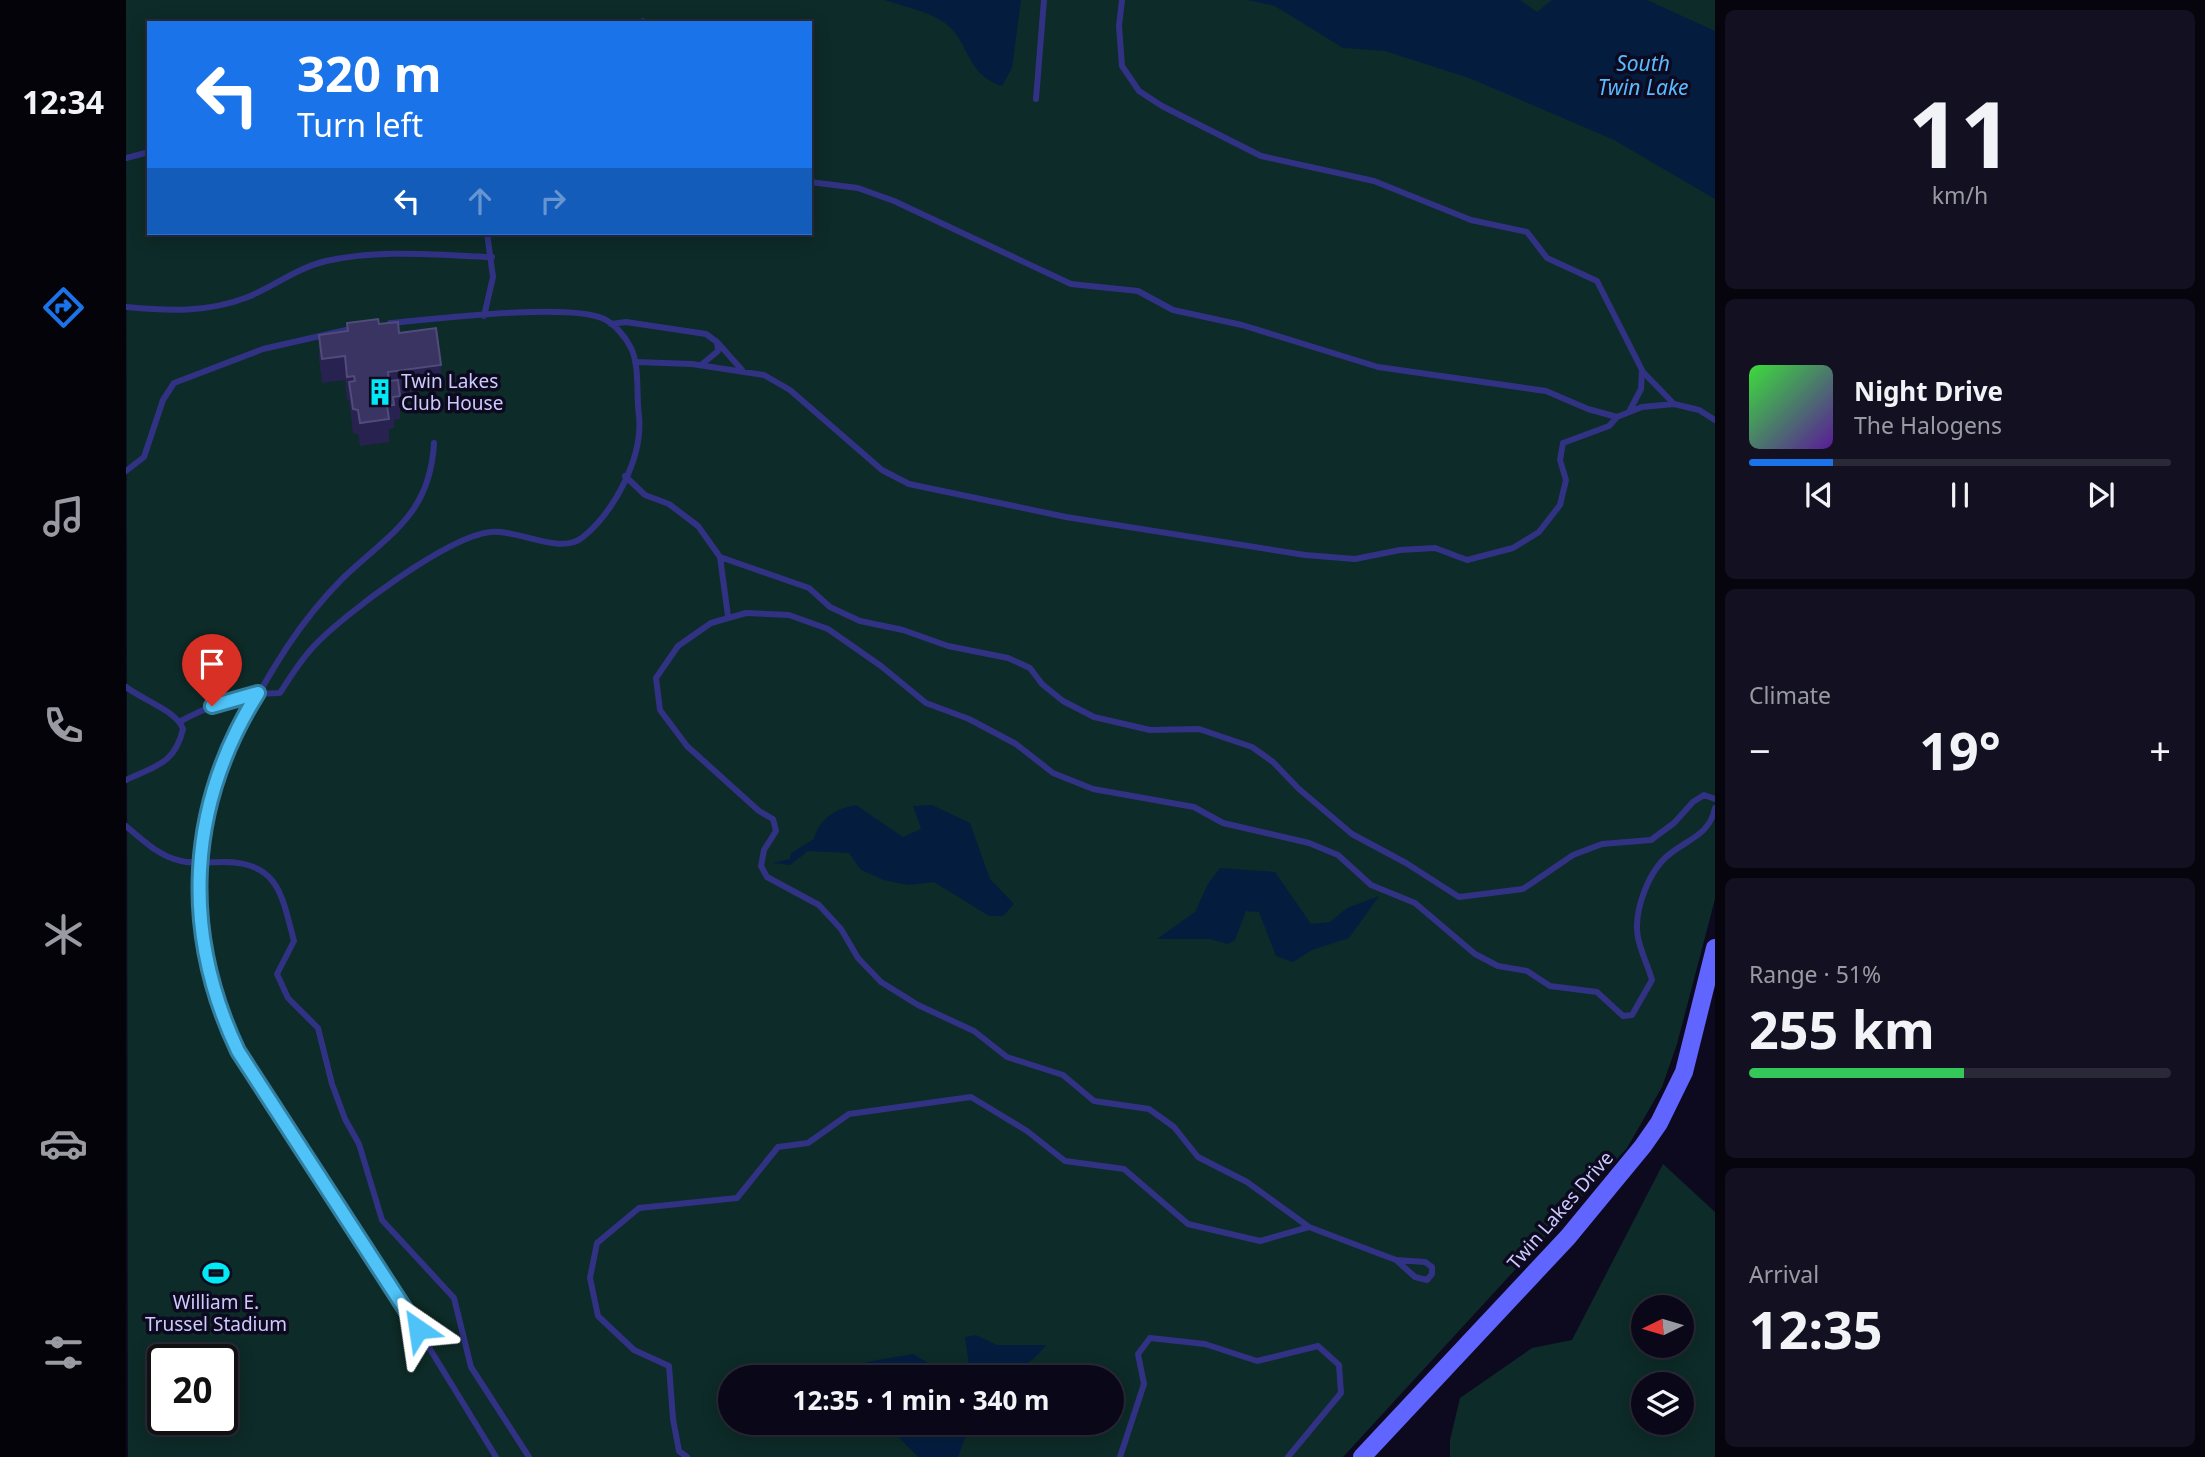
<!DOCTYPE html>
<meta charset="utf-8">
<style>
:root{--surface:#0a0818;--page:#131121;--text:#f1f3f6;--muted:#999aa2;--line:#2a2937;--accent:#1a73e8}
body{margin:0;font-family:"Noto Sans",sans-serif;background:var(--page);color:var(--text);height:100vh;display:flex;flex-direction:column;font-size:26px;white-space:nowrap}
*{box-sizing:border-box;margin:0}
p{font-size:23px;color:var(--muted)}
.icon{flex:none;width:38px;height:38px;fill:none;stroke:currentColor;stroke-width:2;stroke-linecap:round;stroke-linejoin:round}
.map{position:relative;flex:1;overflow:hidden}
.details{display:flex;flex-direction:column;gap:10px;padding:10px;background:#06040d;width:490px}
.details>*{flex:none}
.banner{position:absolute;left:21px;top:21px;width:665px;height:214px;border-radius:0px;box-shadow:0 4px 18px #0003,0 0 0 2px var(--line);background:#1a73e8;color:#fff;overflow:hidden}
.needle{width:46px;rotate:265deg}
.tools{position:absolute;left:1505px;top:1295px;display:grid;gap:14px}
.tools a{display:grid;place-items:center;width:63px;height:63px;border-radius:50%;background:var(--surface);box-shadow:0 4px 18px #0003,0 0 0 2px var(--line);font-size:35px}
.speed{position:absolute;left:21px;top:1344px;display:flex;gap:14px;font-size:35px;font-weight:700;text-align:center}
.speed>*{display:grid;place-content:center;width:91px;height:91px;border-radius:50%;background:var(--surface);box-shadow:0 4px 18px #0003,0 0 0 2px var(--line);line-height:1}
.speed .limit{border:4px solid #111;border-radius:10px;background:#fff;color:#111}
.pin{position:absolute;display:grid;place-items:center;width:60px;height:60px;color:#fff;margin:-72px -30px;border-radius:50% 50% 50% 0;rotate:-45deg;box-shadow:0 0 7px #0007}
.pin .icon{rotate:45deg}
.me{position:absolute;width:77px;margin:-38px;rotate:328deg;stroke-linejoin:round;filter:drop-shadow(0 0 5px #0008)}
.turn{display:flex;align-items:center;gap:24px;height:147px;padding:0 35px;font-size:32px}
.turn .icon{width:91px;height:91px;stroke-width:2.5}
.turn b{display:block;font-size:49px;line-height:60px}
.lanes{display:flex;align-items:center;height:66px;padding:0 35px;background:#0003;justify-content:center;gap:35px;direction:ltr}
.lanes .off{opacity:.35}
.big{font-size:52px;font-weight:700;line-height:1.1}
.details .tile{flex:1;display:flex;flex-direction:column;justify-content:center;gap:10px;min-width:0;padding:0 24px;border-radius:10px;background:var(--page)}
.details .dial{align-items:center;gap:0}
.dial b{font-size:91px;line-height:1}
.song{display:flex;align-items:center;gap:21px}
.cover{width:84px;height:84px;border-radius:10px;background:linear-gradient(135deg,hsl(120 70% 55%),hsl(270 70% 35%))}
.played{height:7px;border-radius:4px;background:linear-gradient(90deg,var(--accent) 20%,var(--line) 20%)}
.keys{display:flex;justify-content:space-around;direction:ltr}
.heat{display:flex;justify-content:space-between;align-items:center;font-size:38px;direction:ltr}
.charge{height:10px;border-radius:5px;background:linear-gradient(90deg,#34c759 51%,var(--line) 0)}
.trip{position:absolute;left:592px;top:1365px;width:406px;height:70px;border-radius:35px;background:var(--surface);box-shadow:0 4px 18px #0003,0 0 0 2px var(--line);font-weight:700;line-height:70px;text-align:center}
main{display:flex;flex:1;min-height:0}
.tabs{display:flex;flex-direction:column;width:126px;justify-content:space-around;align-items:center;background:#04030a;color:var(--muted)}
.tabs .icon{width:49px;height:49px}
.tabs .selected{color:var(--accent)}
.tabs b{font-size:32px;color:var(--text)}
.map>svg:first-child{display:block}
.green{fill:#0d2b28;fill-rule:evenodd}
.water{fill:#041d3f}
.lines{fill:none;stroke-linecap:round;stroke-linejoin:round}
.lane{stroke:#313284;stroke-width:6}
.secondary{stroke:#6165ff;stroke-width:18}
.wall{fill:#282250}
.building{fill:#3a3463;stroke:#514b7b;stroke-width:2}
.route-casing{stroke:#337fa1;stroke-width:18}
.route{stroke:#4fc3f7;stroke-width:12}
.labels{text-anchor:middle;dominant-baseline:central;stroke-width:7;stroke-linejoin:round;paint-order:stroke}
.poi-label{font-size:19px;fill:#cdcaff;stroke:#0d0a20;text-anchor:start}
.street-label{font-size:19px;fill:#cdcaff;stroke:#0d0a20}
.water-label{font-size:21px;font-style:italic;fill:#58bbff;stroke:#0d0a20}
</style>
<main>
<nav class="tabs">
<b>12:34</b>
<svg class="icon selected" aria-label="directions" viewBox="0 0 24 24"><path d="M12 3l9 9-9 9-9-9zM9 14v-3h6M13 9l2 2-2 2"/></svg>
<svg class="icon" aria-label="music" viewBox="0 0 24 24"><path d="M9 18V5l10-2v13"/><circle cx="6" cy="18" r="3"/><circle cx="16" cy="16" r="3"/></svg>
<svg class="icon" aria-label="phone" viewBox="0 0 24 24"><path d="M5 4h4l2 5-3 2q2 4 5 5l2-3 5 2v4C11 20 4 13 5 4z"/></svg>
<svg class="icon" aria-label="climate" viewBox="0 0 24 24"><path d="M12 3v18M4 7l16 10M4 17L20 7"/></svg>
<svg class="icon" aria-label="car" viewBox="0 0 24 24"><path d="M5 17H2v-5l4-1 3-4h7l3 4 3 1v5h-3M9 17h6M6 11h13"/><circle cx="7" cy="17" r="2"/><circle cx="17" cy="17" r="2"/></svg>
<svg class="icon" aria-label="filters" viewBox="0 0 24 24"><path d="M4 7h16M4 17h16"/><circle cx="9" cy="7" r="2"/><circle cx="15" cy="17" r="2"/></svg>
</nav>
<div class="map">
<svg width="1589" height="1457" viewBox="0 0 1589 1457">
<rect width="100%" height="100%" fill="#0d0a20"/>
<path class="green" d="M0,0H1589V899L1551,1044L1536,1087L1501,1148L1217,1457H2ZM23,23H684V233H23ZM37,1360H96V1419H37ZM604,1377H985V1423H604Z
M1537,1164L1589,1212V1457H1324V1440L1334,1398L1406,1348L1446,1340ZM1517,1307H1556V1346H1517ZM1517,1384H1556V1423H1517Z"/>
<path class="water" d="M759,0H895L886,68L876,86C838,74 845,40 816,21C800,11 777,6 759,0Z
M1121,0H1394L1411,12L1426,0H1521L1589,31V199L1488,140L1343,78L1259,51L1217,48L1149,6Z
M730,805L777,837L795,829L787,806L806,805L844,823L864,879L888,904L877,916H863L808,882L782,885L758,880L735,870L723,853L682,851L664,865L647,863L664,859L665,853L688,839C693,818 711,808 730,805Z
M1094,868L1149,872L1185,924L1204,922L1221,908L1253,896L1223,938L1186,950L1167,962L1150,956L1133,912L1120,911L1109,940L1102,944L1084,939H1031L1069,912L1082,884Z
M850,1335L871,1345H920C897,1375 873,1377 839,1377L844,1373L839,1337Z
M787,1354L826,1377H714L715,1371C728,1362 767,1358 787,1354Z
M759,1423H867L840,1435L832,1457H792Z"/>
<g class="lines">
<path class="lane" d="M996,0L993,26L996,66L1013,91L1036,106L1135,156L1248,181L1345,220L1401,232L1421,258L1471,281L1516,370L1515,389L1504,410
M511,23L517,21
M910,99L918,0
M0,158L23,152
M0,307C42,311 81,313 122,297C148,286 171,268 200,261C255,249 310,255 366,257
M358,316L367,277L361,233
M485,324L500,322L580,334L591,342L592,351L575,365
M592,343L616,370
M509,362L566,364L638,375L664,390L756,470L783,484L940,517L1179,555L1229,559L1274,550L1309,548L1341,560L1387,548L1413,532L1434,505L1440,480L1434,460L1437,443L1483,426L1491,417L1462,409L1420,391L1252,367L1116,325L1047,310L1012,291L945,284L768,201L732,188L684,182
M1548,404L1573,410L1589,420
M1491,417L1516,407L1548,404L1518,373
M308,443C304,515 264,533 217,578C197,598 177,623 161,647C79,773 34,907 112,1050C141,1104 181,1155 215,1207C268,1289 319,1374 370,1457
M0,471L18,457L37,400L48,383L137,349L229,328
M499,476L519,495L543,504L572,526L594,557L683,588L704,607L734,621L777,630L822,646L882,658L904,668L916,684L937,701L968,717L1024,730L1073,729L1126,747L1147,762L1173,789L1226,834L1280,863L1333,897L1397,889L1447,855L1476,844L1525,840L1548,823L1567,802L1578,795L1589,799
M594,557L602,616
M0,687C17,700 51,711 57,729C49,764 29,766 0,780
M55,721C86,704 118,693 154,693C164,677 175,660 188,646C218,614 322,536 365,532C392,529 435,556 457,537C489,511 517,457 513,416C510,396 514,366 505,348C499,336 488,323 476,318C438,303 309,319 264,323
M0,826C16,840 33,856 55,861C68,864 85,862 98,862C153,862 156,896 168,941L151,974L162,998L192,1028L206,1084L219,1119L233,1144L256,1220L328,1298L345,1367L403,1457
M1183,1227L1270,1260L1299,1262L1306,1267V1274L1301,1280L1289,1277L1270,1260
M561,1457L553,1451L547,1419L543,1366L508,1350L472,1316L464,1278L471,1243L513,1208L611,1198L652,1147L682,1143L723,1114L845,1097L901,1131L939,1161L998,1169L1062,1224L1134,1241L1183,1227L1121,1182L1072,1157L1048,1127L1023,1109L968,1101L937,1075L881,1057L848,1031L792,1005L755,982L732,958L715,929L693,905L641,877L635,866L638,850L650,831L647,819L633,811L561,746L534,710L530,678L552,646L585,623L620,613L663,615L702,629L755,666L800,703L843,719L890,744L927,773L967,789L1068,807L1097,823L1183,843L1212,855L1245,885L1289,903L1349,954L1372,966L1401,971L1424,986L1471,992L1497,1016L1506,1015L1526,980C1522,966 1515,952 1512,938C1507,911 1523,869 1545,853C1563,839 1584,834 1589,808
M994,1457L1018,1384L1012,1354L1024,1338L1079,1344L1131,1361L1192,1346L1213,1365L1215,1393L1162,1457"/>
<path class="secondary" d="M1236,1457L1442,1237L1517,1146L1533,1123L1558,1072L1589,948"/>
</g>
<path class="wall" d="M221,323L253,324L273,333L315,365V388L274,394V419L268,420V428L263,429V442L234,446L232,434L227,433L223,400H221L219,380L196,383L193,358V335L221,331Z"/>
<path class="building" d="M252,319L253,324L272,322L273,333L310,328L315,365L262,372L263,381L272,380L274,396L267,397L268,405L261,406L263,419L234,423L232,410L227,409L223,382L229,381L228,376L221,377L219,356L196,359L193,335L222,331L221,323Z"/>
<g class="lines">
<defs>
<path id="route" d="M86,706L132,693C61,806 55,931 112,1051L292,1329"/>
</defs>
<use href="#route" class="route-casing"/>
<use href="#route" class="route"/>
</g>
<defs>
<symbol id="building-bare" viewBox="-9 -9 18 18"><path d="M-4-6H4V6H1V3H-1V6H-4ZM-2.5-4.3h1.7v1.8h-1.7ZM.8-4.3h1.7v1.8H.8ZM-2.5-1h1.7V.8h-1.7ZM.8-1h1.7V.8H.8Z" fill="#00e9f5" stroke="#0d0a20" stroke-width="2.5" paint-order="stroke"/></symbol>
<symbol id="stadium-bare" viewBox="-9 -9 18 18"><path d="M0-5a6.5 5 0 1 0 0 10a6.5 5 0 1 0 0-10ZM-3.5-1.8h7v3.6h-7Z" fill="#00e9f5" stroke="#0d0a20" stroke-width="2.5" paint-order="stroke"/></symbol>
</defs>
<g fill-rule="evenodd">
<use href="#building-bare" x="235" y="373" width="38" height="38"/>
<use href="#stadium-bare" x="71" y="1254" width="38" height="38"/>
</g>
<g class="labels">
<g class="poi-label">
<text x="275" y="381">Twin Lakes<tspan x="275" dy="22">Club House</tspan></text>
<text x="90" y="1302" text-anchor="middle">William E.<tspan x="90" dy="22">Trussel Stadium</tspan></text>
</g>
<g class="street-label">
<text transform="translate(1434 1210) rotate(-49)">Twin Lakes Drive</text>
</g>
<g class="water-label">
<text x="1517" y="63">South<tspan x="1517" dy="24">Twin Lake</tspan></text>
</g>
</g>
</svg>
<div class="tools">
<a><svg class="needle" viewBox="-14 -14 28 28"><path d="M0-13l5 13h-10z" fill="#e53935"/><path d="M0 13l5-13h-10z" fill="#999aa2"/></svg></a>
<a><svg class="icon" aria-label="layers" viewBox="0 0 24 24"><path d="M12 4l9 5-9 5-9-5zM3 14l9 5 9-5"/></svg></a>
</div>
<div class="speed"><div class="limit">20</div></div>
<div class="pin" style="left:86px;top:706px;background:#d93025"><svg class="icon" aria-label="arrive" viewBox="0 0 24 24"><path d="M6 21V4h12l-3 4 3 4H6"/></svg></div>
<svg class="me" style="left:292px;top:1329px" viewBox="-20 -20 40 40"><path d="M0-17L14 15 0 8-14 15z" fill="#4fc3f7" stroke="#fff" stroke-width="4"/></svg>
<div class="trip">12:35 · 1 min · 340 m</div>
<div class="banner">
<div class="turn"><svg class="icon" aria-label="left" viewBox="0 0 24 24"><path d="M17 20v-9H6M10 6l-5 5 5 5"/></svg><div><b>320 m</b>Turn left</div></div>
<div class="lanes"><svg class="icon" aria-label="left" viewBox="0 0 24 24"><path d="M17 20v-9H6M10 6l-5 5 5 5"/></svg><svg class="icon off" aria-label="ahead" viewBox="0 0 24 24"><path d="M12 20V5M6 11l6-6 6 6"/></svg><svg class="icon off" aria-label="right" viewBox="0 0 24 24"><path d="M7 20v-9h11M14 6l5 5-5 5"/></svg></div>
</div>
</div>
<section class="details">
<div class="tile dial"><b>11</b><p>km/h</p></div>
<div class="tile">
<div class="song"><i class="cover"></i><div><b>Night Drive</b><p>The Halogens</p></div></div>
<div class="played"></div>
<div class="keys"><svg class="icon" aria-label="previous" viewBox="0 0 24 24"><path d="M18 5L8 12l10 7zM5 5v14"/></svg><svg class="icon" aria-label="pause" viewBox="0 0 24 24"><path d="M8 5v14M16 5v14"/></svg><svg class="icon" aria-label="next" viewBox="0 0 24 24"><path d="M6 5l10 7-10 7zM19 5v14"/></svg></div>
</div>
<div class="tile"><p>Climate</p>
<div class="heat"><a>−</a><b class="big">19°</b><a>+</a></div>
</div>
<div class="tile"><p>Range · 51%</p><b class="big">255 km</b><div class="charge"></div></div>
<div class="tile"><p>Arrival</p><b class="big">12:35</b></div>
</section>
</main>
